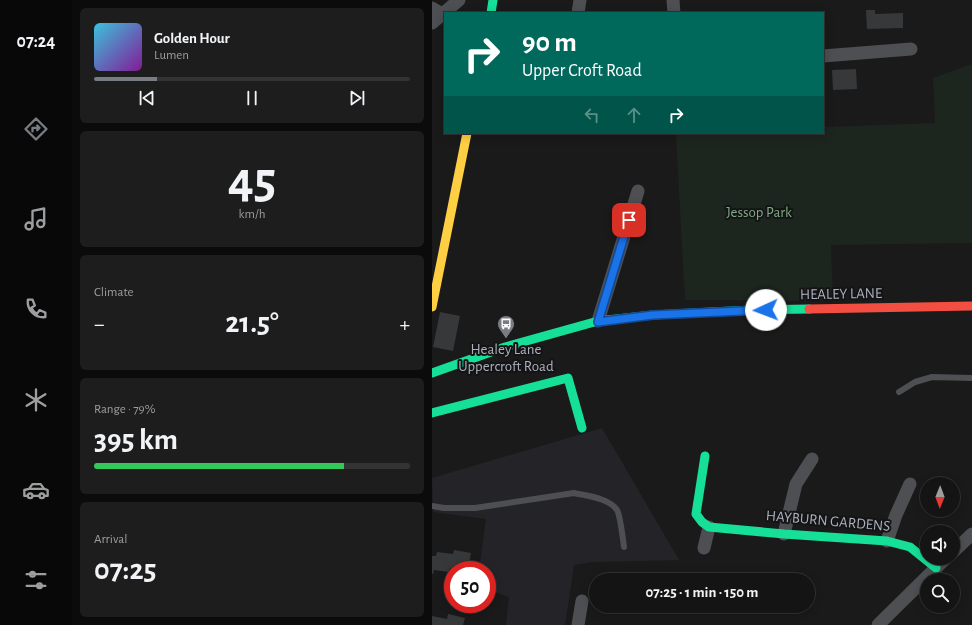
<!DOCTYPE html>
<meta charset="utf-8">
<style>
:root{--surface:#141414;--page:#1d1d1d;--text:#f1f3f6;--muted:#9d9ea0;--line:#333334;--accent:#787c83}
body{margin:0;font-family:"Alegreya Sans",sans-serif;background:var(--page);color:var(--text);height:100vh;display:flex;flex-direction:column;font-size:15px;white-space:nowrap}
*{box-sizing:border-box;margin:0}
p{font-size:13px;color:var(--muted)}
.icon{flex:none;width:22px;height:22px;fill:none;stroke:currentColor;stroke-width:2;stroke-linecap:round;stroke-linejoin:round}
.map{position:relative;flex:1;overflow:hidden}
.drawer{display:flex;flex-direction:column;gap:8px;padding:8px;background:#0b0b0b;width:360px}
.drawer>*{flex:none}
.guide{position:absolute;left:12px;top:12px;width:380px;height:122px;border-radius:0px;box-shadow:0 2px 10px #0003,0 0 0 1px var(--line);background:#00695c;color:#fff;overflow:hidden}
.needle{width:26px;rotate:181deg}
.buttons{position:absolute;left:488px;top:477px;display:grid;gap:8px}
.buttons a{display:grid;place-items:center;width:40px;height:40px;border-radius:50%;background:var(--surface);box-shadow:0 2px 10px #0003,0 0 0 1px var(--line);font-size:20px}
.speed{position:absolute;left:12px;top:561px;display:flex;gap:8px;font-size:20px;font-weight:700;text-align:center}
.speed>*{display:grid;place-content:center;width:52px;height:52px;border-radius:50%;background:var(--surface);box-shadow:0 2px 10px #0003,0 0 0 1px var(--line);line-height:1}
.speed .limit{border:6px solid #d22;background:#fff;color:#111}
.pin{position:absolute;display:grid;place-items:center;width:34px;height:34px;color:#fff;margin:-17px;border-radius:8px;box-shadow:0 2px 6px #0006}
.me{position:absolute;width:44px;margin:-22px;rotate:268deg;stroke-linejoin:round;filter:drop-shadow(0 0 3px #0008)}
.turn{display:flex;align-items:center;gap:14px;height:84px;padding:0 12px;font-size:18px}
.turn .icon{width:52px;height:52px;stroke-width:2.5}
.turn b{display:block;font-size:28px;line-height:34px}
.lanes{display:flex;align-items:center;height:38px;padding:0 12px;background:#0003;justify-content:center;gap:20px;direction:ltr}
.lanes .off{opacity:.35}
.big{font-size:30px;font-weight:600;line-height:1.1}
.drawer .tile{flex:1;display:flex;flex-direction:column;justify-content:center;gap:6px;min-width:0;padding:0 14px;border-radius:6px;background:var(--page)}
.drawer .dial{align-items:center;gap:0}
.dial b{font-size:52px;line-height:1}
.song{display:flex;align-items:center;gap:12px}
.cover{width:48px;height:48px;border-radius:6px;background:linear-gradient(135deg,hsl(190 70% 55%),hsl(290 70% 35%))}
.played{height:4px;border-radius:2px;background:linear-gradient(90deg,var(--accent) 20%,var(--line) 20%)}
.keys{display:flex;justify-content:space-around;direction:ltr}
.heat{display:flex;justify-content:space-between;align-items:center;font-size:22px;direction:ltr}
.charge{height:6px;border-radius:3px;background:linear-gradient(90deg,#34c759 79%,var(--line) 0)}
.trip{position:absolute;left:157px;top:573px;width:226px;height:40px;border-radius:20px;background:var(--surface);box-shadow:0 2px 10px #0003,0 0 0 1px var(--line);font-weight:600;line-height:40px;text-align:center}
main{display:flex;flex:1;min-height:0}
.dock{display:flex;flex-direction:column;width:72px;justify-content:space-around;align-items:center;background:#080808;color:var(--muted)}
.dock .icon{width:28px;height:28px}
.dock .active{color:var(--accent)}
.dock b{font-size:18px;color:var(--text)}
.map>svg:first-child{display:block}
.built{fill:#242428}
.green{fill:#1d251f}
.building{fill:#37383a}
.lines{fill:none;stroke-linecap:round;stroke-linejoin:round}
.lane{stroke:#4e4f53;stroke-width:6}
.street{stroke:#4e4f53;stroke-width:13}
.fast{stroke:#16e098;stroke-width:9}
.slow{stroke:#ffcf43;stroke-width:9}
.jam{stroke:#f24e42;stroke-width:9}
.route-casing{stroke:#114b97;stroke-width:10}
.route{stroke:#1a73e8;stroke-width:7}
.labels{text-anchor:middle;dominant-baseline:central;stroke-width:4;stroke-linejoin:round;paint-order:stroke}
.park-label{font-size:15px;fill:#80a883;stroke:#141416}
.street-label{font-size:15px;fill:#aab0bc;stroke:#141416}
.poi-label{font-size:15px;fill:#aab0bc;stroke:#141416}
</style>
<main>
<nav class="dock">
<b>07:24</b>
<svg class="icon active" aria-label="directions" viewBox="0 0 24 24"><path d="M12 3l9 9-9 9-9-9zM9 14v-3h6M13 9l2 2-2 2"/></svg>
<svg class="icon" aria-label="music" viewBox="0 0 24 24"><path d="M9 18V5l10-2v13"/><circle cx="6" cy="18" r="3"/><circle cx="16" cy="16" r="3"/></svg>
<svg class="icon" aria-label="phone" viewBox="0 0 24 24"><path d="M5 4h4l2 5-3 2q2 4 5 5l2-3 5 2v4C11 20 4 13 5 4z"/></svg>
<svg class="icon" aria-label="climate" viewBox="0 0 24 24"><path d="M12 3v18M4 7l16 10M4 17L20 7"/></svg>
<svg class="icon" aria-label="car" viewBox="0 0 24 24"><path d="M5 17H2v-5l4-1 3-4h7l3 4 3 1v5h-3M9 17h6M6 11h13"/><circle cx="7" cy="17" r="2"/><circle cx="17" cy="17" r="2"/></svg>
<svg class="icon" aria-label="filters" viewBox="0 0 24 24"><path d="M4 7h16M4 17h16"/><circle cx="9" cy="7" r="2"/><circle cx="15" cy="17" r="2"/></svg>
</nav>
<section class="drawer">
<div class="tile">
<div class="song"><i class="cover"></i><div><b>Golden Hour</b><p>Lumen</p></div></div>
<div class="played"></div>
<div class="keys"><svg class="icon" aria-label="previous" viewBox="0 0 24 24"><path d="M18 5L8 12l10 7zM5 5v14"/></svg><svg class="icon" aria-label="pause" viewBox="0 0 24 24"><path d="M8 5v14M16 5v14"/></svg><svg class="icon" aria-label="next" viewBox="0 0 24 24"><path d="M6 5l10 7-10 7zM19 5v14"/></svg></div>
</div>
<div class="tile dial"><b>45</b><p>km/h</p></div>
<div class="tile"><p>Climate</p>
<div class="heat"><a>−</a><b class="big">21.5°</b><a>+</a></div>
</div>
<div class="tile"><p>Range · 79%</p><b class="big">395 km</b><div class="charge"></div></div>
<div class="tile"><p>Arrival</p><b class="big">07:25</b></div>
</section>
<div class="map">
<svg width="540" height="625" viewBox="0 0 540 625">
<rect width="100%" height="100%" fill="#1a1a1a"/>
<path class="built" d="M170,428L247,560L161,562L142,565L133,625H74L77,597L55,589V570H47L54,519L1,512L0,478Z"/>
<path class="green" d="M540,64V243L399,245L401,301L253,300L244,136L250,133H391V127L503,123L501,78Z"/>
<path class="building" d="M434,10H443V14L471,13V28L435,29Z
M424,69L425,89L401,90L400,70Z
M8,312L28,316L21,351L1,347Z
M22,550L39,553L36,570L18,568L17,572L2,570L1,574H0V556H4L5,552L21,554Z
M16,614L33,618L31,625H0V616L15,619Z"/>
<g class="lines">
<path class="lane" d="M467,392L483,382L500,377L540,378
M0,506L12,508H43L142,493C155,496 177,498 185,510C188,515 191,539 192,547"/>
<path class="street" d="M241,0L242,13
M0,8L10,14
M146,13L148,0
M0,23L27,0
M391,56L479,49
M166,321L206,191
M352,534L364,484L380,459
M455,541L464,515L478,484
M272,548L277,527
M521,552L540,534
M146,625L150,601
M446,625L514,558"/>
<path class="fast" d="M59,13L61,0
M0,373L73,347L166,321L221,315L319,310L377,309
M0,413L136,378L150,428
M273,456L264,514L270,522L277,527L352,534L455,541L478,547L504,568"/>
<path class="slow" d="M0,307L35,133"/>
<path class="jam" d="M377,309L540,306"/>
</g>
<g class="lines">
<defs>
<path id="route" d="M197,220L166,322L221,315L334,310"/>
</defs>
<use href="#route" class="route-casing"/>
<use href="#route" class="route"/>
</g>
<defs>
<symbol id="bus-pin" viewBox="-11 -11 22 30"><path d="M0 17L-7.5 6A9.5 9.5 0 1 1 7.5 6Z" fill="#787c83" stroke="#141416"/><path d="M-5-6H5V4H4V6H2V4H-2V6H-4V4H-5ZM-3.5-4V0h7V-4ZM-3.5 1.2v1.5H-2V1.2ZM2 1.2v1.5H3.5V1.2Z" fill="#fff"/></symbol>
</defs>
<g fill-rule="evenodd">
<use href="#bus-pin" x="64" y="314" width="20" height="27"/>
</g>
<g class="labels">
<g class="park-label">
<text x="327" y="212">Jessop Park</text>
</g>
<g class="street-label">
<text transform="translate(409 294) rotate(-1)">HEALEY LANE</text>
<text transform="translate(396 521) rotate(5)">HAYBURN GARDENS</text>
</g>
<g class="poi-label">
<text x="74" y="349">Healey Lane<tspan x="74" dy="17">Uppercroft Road</tspan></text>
</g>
</g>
</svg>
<div class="buttons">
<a><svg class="needle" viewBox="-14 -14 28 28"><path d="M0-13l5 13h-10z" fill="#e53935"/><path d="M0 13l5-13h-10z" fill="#9d9ea0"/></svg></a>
<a><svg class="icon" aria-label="sound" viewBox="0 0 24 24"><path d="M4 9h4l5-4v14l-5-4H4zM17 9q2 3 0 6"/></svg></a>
<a><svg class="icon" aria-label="search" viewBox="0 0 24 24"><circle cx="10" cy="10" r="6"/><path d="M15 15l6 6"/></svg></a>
</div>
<div class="speed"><div class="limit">50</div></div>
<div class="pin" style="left:197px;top:220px;background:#d93025"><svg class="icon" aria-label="arrive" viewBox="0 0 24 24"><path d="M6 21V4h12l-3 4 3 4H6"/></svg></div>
<svg class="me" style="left:334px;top:310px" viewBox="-20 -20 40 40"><circle r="19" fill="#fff"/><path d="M0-13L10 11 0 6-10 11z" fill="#1a73e8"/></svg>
<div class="trip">07:25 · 1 min · 150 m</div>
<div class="guide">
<div class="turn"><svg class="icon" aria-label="right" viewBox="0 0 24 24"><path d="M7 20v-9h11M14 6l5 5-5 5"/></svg><div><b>90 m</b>Upper Croft Road</div></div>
<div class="lanes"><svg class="icon off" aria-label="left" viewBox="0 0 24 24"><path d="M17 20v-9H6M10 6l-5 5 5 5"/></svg><svg class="icon off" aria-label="ahead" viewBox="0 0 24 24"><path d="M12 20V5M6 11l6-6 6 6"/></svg><svg class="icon" aria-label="right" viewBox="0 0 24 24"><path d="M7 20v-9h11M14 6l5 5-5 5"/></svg></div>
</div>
</div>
</main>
